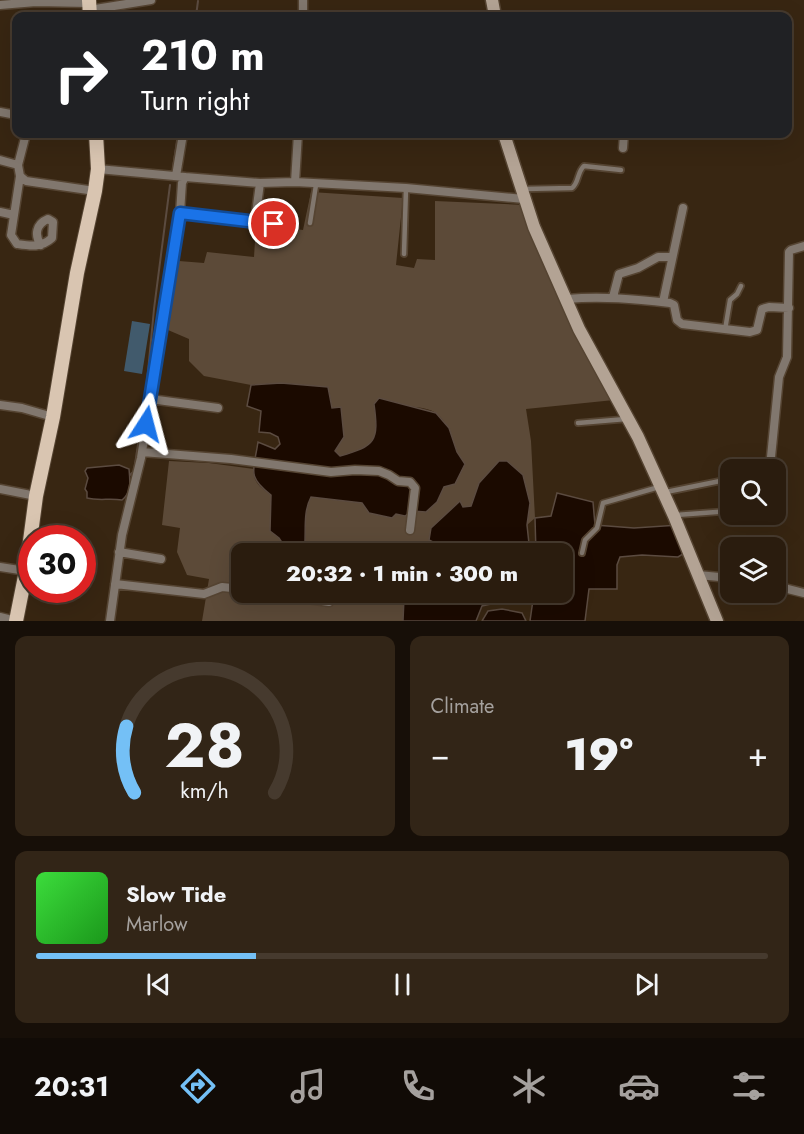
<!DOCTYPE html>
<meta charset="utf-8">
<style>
:root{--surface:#2a1c0e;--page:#322517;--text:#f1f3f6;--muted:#a5a19e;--line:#463a2e;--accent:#74c0f6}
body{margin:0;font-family:Jost,sans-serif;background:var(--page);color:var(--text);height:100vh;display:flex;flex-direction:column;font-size:22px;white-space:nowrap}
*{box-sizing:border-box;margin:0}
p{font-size:20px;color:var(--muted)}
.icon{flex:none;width:33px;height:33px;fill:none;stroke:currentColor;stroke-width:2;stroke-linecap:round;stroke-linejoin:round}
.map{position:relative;height:621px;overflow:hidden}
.drawer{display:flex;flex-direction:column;gap:15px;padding:15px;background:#170f08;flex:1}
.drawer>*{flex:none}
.guide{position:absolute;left:12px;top:12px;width:780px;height:126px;border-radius:12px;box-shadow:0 6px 24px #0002,0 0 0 2px var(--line);background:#202124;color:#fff;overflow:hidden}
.tools{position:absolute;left:720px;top:459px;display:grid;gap:12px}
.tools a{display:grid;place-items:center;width:66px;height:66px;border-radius:12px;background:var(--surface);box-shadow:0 6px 24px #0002,0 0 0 2px var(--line);font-size:30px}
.speed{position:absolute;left:18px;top:525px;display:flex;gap:12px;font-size:30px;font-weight:700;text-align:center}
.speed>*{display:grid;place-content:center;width:78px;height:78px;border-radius:50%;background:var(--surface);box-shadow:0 6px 24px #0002,0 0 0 2px var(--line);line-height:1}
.speed .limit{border:9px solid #d22;background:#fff;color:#111}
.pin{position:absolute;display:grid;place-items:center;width:51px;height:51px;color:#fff;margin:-26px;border:3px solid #fff;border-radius:50%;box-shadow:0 2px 6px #0007}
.me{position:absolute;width:66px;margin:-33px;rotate:9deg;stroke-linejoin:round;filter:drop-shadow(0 0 4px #0008)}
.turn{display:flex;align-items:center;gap:21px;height:126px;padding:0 30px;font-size:27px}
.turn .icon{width:78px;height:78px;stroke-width:2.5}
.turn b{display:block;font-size:42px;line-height:51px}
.big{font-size:45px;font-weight:800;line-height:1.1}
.drawer .tile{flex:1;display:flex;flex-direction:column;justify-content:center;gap:9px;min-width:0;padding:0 21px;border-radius:12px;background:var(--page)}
.drawer .dial{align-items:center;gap:0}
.dial svg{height:156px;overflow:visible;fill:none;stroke:var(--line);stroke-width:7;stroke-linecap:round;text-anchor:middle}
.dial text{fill:var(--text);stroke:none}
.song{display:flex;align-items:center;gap:18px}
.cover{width:72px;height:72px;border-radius:9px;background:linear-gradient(135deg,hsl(120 70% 55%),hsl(120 70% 35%))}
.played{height:6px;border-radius:3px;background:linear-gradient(90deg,var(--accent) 30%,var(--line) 30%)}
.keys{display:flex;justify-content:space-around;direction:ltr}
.heat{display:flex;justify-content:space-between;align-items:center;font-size:33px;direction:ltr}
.drawer .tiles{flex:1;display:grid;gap:15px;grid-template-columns:1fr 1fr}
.tile:last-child{grid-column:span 2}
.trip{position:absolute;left:231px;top:543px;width:342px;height:60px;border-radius:12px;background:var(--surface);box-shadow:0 6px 24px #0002,0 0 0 2px var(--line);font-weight:800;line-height:60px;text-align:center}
.tabs{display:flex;height:96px;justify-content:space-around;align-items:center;background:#110b06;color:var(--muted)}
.tabs .icon{width:42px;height:42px}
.tabs .on{color:var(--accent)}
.tabs b{font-size:27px;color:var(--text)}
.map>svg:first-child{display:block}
.green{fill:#5c4a38}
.water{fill:#1b0a00;stroke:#5b4b40;stroke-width:1.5}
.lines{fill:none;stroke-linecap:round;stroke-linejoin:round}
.stream{stroke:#5b4b40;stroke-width:2}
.building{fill:#415a6c}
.lane-casing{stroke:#554432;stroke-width:8}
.street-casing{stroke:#554432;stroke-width:11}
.secondary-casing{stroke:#554432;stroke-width:15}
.primary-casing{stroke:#554432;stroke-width:16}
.lane{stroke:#81776e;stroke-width:4.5}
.street{stroke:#81776e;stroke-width:8}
.secondary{stroke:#b3a394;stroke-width:12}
.primary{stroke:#d9c5b1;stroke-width:14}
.route-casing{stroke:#114b97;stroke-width:15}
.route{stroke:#1a73e8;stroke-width:10}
</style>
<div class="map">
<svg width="804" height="621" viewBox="0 0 804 621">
<rect width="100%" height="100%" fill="#382612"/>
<path class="green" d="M311,192L403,198L396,265L414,268L417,259L435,260V201L525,205L614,400L526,409L531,441L535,518L527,525L530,503L479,483L471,506L463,508L460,502L448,553H304C307,534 302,514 311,497L362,503L396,514L412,511L426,512L437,502L457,452C452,439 448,422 436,413C425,405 388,405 374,404C379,441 376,446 340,456L335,451L341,407L332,408L328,387L281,383L251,385L204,376L189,361V339L168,330L179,261L204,263L207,252L254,257L255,241L272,240L274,226L303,230Z
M169,461L209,463L254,469C252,483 262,488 271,495V531L279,538L289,553L242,554V592L380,593L404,598L403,621H202L209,579L187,575L177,552L180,528L162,525Z"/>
<path class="water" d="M281,383L328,387L332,408L341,407L344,437L335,451L340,456C376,446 379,441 374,404L379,398L436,413L449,428L457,452L465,464L455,484L444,487L437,502L426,512L412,511L405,516L396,514L392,518L369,513L362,503L311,497C302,514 307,534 304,553H289L279,538L270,531L271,495C246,476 254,470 258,442L275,449L280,444L278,437L270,433L259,432L261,411L247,406L251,385Z
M499,461H507L523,475L530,503L527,525L530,553H448L447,549L429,540L431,528L460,501L463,507L471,506L479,483Z
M119,465L129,469C130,481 132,492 122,500C110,498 98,501 87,498V492L85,489L88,478L85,471L87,468Z
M557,493L593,502L595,525L634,528L679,525L688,551L678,557L642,555L620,557L617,565V589H589L585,621H530L534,593L562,592V554L536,553L535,518L551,516Z
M380,593H530L526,604L500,602L482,606L476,621H403L404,598Z
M502,609L522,613L526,621H482L488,611Z"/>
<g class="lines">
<path class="stream" d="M196,16L198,1
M173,168L178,134
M130,475L134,471L146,392L154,309L170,185"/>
</g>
<path class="building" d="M132,321L150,324L142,374L124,371Z"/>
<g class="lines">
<defs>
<path id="lane" d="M524,189L572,188C579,183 577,172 584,166L621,170
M310,223L316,185
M404,254L406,188
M725,330L730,300L737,294L741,286
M578,423L626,419
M666,492L730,479
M676,515L730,511
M582,553L585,540L597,528L603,503L659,487"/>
<path id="street" d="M0,5L36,2L89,3
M89,10L151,0
M303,16V0
M0,112L16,115
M623,148L624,134
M0,160L18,165L20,176L26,181L95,191
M18,165L26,134
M98,169L185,177
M20,176L11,235L17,244C30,246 41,248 52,238L53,222L48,219C36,224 34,235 41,245
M176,176L183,134
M295,182L298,134
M0,212L14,215
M180,213L294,227
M255,221L260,183
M613,297L619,274L638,268L658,257H672
M567,299C602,296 635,299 670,303L674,305L677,320L682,324L750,332L757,330L762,309L769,307L789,308
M663,302L683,208
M150,399L218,408
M0,405L22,408L53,417
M142,452L231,459L331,472L355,470L379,471L389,475L398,481L410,482L415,488L410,530
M770,467L779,377L787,357L789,252L791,250L804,246
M0,489L36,496
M119,552L161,559
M0,567L26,571
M698,575L730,578
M115,584L204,594L222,587L242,589
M776,586L804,593
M260,592L329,602
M0,617L16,621
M110,621L122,535L141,458L180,213L182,183L185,177L260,183L295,182L406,188L524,199"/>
<path id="secondary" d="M492,0L495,16
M504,134L534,227L579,329L638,437L674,516L717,621"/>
<path id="primary" d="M89,0L90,16
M16,621L26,571L36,496L53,417L77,273L95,191L98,169L96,134"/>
</defs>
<use href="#lane" class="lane-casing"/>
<use href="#street" class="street-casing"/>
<use href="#secondary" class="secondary-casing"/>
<use href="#primary" class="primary-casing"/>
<use href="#lane" class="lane"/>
<use href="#street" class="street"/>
<use href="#secondary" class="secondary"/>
<use href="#primary" class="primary"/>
</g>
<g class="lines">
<defs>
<path id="route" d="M146,424L180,213L274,224"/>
</defs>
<use href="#route" class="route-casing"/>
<use href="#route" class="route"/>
</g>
</svg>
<div class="tools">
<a><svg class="icon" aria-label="search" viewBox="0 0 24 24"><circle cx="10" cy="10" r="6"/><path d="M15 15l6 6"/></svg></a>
<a><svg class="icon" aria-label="layers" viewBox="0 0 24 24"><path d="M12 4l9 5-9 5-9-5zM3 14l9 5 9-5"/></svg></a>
</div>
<div class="speed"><div class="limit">30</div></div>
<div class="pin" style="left:274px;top:224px;background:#d93025"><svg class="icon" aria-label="arrive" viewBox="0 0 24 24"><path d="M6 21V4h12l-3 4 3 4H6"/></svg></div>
<svg class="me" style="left:146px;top:424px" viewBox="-20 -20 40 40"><path d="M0-17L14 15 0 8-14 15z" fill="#1a73e8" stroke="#fff" stroke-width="4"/></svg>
<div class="trip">20:32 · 1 min · 300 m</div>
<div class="guide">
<div class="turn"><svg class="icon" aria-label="right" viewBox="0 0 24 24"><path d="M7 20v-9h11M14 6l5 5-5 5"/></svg><div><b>210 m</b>Turn right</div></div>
</div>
</div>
<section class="drawer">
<div class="tiles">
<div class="tile dial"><svg viewBox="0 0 100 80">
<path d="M14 69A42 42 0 1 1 86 69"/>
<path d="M14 69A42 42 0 0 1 10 35" stroke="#74c0f6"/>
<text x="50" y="56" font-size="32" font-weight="700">28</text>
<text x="50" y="72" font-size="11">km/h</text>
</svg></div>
<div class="tile"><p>Climate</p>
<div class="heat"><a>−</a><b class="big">19°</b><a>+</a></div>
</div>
<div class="tile">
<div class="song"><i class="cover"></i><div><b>Slow Tide</b><p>Marlow</p></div></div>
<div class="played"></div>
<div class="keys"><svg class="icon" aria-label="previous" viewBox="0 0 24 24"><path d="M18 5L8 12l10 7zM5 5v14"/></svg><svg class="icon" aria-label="pause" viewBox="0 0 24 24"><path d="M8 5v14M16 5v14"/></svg><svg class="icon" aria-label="next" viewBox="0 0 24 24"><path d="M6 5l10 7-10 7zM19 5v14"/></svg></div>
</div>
</div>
</section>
<nav class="tabs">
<b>20:31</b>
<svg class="icon on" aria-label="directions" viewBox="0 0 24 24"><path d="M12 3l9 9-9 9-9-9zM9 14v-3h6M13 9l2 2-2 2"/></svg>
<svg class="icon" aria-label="music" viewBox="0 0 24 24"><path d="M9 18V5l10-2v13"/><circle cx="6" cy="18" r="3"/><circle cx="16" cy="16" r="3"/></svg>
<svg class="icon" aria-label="phone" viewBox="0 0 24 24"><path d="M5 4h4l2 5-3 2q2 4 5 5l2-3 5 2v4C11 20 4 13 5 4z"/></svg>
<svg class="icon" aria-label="climate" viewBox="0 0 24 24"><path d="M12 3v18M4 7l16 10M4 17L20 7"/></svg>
<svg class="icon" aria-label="car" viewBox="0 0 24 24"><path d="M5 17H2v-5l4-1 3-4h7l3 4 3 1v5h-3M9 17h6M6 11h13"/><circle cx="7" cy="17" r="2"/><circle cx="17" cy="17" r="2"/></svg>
<svg class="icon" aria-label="filters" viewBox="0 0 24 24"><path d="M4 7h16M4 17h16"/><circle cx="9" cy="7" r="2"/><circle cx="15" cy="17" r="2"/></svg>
</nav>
